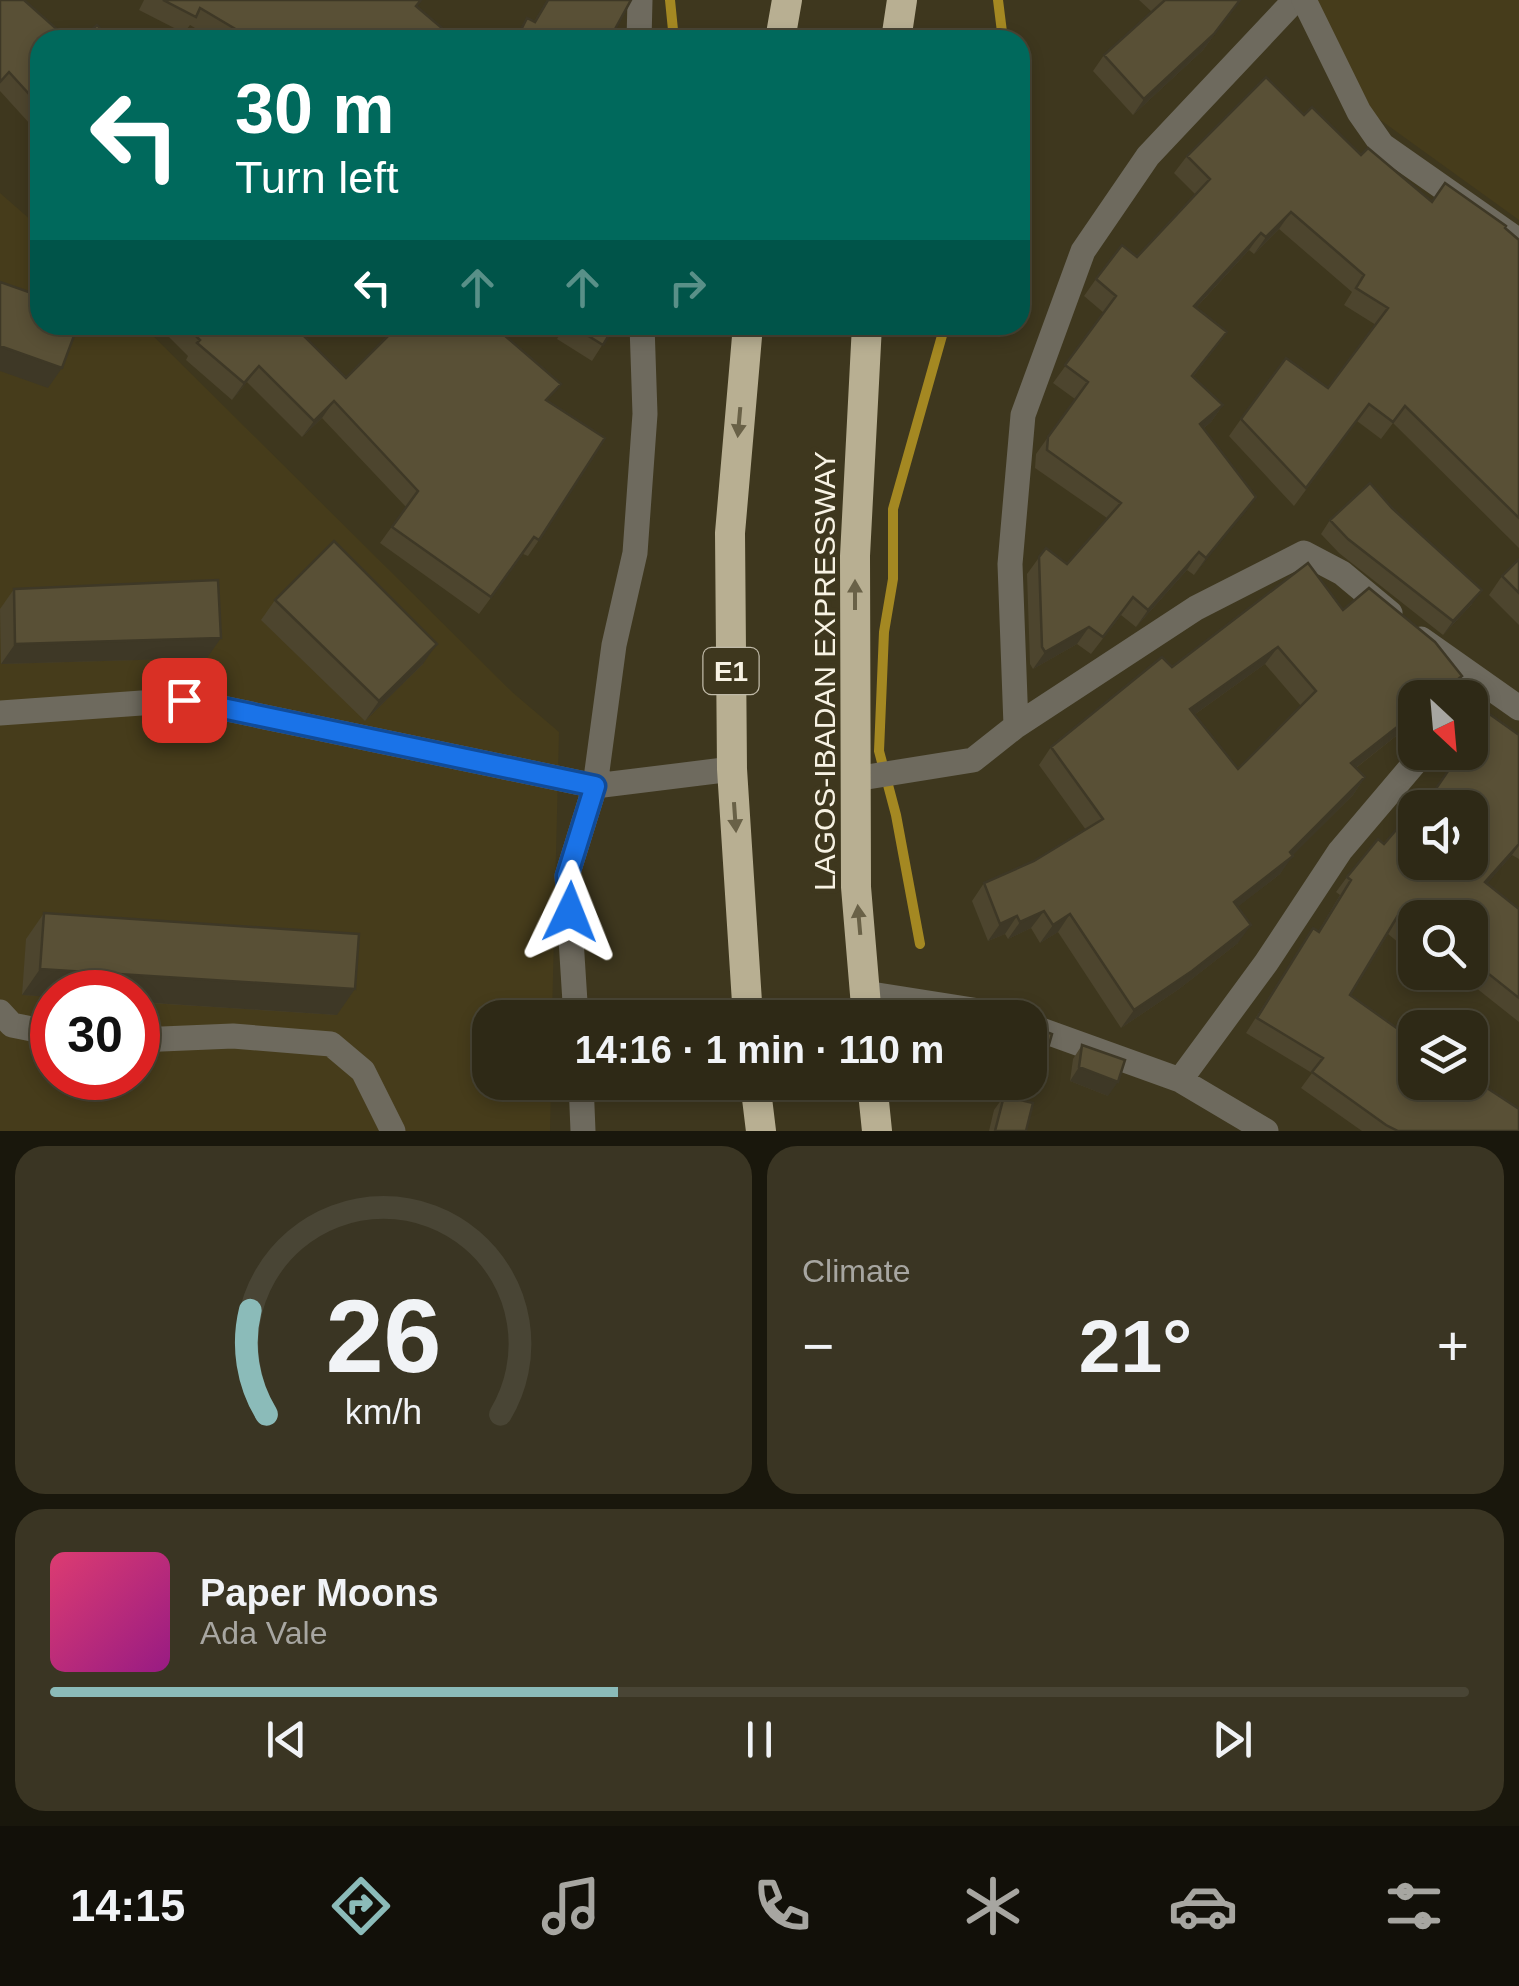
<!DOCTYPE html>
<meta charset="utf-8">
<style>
:root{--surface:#2e2916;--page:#3a3523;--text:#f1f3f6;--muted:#a7a6a1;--line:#494535;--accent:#8bbbb9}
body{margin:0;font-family:Arial,sans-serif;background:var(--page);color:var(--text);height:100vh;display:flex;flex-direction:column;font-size:38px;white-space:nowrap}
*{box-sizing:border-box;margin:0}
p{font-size:32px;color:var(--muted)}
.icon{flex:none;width:55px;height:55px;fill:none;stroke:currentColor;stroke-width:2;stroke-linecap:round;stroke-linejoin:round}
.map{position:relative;height:1131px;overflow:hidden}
.details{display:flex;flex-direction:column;gap:15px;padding:15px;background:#19170c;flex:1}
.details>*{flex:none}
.top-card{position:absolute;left:30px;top:30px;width:1000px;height:305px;border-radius:30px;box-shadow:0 5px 15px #0003,0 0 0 2px var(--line);background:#00695c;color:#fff;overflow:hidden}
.needle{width:65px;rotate:154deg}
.tools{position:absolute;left:1398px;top:680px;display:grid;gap:20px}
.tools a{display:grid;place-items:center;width:90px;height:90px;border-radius:20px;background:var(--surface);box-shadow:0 5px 15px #0003,0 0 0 2px var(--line);font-size:50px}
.speed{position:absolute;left:30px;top:970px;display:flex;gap:20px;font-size:50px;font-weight:700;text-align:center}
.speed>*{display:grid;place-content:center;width:130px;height:130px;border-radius:50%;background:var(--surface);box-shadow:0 5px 15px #0003,0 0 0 2px var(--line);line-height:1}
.speed .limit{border:15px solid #d22;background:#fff;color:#111}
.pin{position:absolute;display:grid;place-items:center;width:85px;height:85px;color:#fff;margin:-42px;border-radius:20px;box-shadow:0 5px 15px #0006}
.me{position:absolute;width:110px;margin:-55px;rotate:2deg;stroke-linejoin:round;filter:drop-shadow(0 0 8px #0008)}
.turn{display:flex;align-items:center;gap:35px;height:210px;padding:0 40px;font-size:45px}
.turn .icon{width:130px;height:130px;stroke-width:2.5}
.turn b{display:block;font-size:70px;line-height:85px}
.lanes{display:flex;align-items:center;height:95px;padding:0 40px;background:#0003;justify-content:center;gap:50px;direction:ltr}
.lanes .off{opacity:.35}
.big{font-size:75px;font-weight:600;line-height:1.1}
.details .tile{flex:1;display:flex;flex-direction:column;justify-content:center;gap:15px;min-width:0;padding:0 35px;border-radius:30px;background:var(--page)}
.details .dial{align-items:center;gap:0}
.dial svg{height:260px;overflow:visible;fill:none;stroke:var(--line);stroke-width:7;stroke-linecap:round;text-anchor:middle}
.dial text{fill:var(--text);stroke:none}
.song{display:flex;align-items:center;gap:30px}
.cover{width:120px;height:120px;border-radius:15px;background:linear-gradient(135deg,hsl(340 70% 55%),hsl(310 70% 35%))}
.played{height:10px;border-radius:5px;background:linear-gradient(90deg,var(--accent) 40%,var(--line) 40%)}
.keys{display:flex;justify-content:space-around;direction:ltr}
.heat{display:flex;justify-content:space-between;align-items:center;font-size:55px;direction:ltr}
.details .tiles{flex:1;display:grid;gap:15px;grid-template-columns:1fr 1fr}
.tile:last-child{grid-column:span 2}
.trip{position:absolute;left:472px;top:1000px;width:575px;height:100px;border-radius:30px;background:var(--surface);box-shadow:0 5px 15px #0003,0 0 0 2px var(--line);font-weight:600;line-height:100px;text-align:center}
.dock{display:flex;height:160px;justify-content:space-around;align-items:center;background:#121009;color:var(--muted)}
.dock .icon{width:70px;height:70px}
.dock .active{color:var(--accent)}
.dock b{font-size:45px;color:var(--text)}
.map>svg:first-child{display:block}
.built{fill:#463c1b;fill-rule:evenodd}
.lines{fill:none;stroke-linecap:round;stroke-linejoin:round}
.stream{stroke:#a48822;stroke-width:10}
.minor{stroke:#6e6a5e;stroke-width:25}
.tertiary{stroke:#6e6a5e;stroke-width:25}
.motorway{stroke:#b8af92;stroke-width:30}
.wall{fill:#4d452e;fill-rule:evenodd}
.shaded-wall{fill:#3e3826}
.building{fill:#595036;stroke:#3e3826;stroke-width:2.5;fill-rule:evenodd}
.oneway{fill:#696147}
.route-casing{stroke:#114b97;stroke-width:25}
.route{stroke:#1a73e8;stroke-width:18}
.labels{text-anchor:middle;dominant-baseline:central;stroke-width:10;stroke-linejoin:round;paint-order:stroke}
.shield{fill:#3e371e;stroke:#c0baa8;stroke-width:2.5}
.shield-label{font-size:28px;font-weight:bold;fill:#f7f2e3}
.street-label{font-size:30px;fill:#f7f2e3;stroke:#3e371e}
</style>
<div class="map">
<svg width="1519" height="1131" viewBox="0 0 1519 1131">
<rect width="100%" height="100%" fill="#3e371e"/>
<path class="built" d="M1312,0H1519V220L1354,101Z
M0,193L40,228V325H142L512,692L559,732L552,1017L490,1018V1082L551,1083L550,1131H0ZM52,992H138V1078H52Z"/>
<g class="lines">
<path class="stream" d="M670,0L674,40
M998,0L1003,40
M920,944L896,815L879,751L884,632L893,579V509L945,325"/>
<path class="minor" d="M639,40L640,0
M1421,639L1519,708
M0,713L184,700L595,786L732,769
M1016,726L1196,608L1304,553L1342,573L1390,613
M855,779L973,760L1016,726L1010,564L1023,415L1083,251L1148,156L1295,0
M865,993L992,1013L1006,1018
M0,1012L12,1025L52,1033
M576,1018L567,876L595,786L614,645L635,553L645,414L642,325
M1030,1026L1180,1080L1266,1131
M138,1040L233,1036L331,1044L363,1071L393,1131
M1180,1080L1266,963L1340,851L1424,752
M581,1082L583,1131"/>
<path class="tertiary" d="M1304,0L1359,112L1382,145L1519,241"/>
<path class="motorway" d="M780,40L787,0
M896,40L902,0
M748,325L730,533L732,769L748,1018
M867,325L855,556L856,887L867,1018
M755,1082L761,1131
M872,1082L877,1131"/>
</g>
<path class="wall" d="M0,0L40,40V135L0,91Z
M144,0H421L417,6L456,40H215L190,25L184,33L139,10Z
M547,0H631L609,40H513L527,18L534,22Z
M1139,0H1240L1203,50L1133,115L1093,71L1104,55L1152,12Z
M1304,115L1361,155L1432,202L1505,228L1519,240V548L1393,423L1381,439L1357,421L1294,506L1229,436L1241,419L1328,388L1376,325L1344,305L1352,292L1279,229L1254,254L1249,250L1196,308L1227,332L1193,377L1223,405L1211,422L1204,428L1256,497L1194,575L1187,570L1136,627L1121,615L1091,654L1077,644L1033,669L1030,664L1027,574L1046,548L1067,564L1107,518L1035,468L1036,454L1075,399L1053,383L1104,313L1084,296L1096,279L1137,257L1195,194L1174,173L1187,156Z
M157,325H300L296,329L346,378L548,402L539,540L528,556L523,554L479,614L380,543L406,507L322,418L302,437L247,382L232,400L186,360L188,356Z
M546,325H615L592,361L557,339L560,334Z
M1330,520L1472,604L1443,635L1339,553L1321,534Z
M1519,559V625L1489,595L1502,576Z
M14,589L207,658L1,664L0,609Z
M275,600L423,664L365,721L261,620Z
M1343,610L1462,676L1449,694L1356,768L1365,777L1353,795L1292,855L1280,874L1237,907L1238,943L1179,989L1121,1028L1058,932L1040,943L1031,928L1008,939L1005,934L988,941L972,901L984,883L1034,861L1086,830L1039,765L1051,747L1172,667ZM1265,664L1301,706L1238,769L1194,715Z
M1519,735V859L1512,855L1487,883L1519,909V1022L1456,972H1470V918H1415V956L1388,934L1350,995L1415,1041L1475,1080L1519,1131H1362L1301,1088L1312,1073L1246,1033L1313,928L1318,932L1340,895L1336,892L1347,877L1384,844L1431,796Z
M44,913L337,1015L22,995L26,939Z
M1082,1045L1108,1096L1070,1081L1073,1059Z
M1004,1096L1026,1131H989L994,1110Z"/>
<path class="shaded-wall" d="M1240,0L1203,50L1133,115L1144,99Z
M1291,212L1279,229L1254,254L1266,237Z
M1261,233L1249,250L1182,323L1194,306Z
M0,346L62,368L48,388L0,371Z
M259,366L247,382L232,400L244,383Z
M334,401L322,418L302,437L314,421Z
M1223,405L1211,422L1188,441L1200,424Z
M1256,497L1244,514L1194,575L1206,558Z
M1199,552L1187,570L1136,627L1148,610Z
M1482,590L1472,604L1443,635L1453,621Z
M1089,627L1077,644L1033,669L1045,652Z
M221,638L207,658L1,664L15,644Z
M437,644L423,664L365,721L379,701Z
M1278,647L1265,664L1177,727L1190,709Z
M1462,676L1449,694L1444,698H1434Z
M1415,713V721L1339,781L1351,763Z
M1365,777L1353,795L1286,862L1293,856L1280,874L1221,920L1234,902L1290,852Z
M1519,845L1512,855L1475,898L1485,882Z
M1044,911L1031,928L1008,939L1020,922Z
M1070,914L1058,932L1040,943L1053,925Z
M1017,916L1005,934L988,941L1000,924Z
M1251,925L1238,943L1179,989L1121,1028L1134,1010Z
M40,969L355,989L337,1015L138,1002V992H52V997L22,995Z
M1030,1049L1046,1055L1036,1069L1030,1067Z
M1079,1067L1118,1082L1108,1096L1070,1081Z"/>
<path class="building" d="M0,0H24L69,40H40V106L9,72L0,82Z
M163,0H421L416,6L456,40H254L200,8L196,17Z
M548,0H631L609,40H516L527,18L535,22Z
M1165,0H1240L1214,34L1144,99L1104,55Z
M97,25L111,40H80Z
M1266,77L1304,115L1312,107L1361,155L1368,148L1432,202L1445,183L1506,226L1505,228L1519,240V518L1405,406L1393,422L1369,404L1306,488L1241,419L1286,358L1328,388L1388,308L1356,288L1364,275L1291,212L1266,237L1261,233L1194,306L1227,332L1192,376L1223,405L1200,424L1256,497L1206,558L1199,552L1148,610L1133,597L1103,637L1089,627L1045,652L1042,647L1039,557L1046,548L1067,564L1121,503L1047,450L1048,437L1088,382L1065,365L1116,296L1096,279L1122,245L1137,257L1210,179L1187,156Z
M0,282L40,296V325H78L62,368L0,346Z
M185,325H296L295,327L346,378L399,325H479L489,335L496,328L561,384L546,400L605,438L539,540L534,537L491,597L392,527L418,491L334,401L314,421L259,366L244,383L197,343L200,340Z
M571,325H615L603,345Z
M1370,483L1392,508L1482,590L1453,621L1348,539L1330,520Z
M334,541L437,644L379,701L275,600Z
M1519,559V593L1502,576Z
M1308,563L1343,610L1369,588L1435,642L1462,676L1434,698H1415V713L1351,763L1365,777L1290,852L1293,856L1234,902L1251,925L1192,971L1134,1010L1070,914L1053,925L1044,911L1020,922L1017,916L1000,924L984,883L1034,861L1103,819L1051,747L1162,657L1172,667ZM1278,647L1316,691L1238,769L1190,709Z
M218,580L221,638L15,644L14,589Z
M1488,713L1519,735V844L1485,882L1519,909V998L1470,959V918H1415V932L1397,917L1350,995L1415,1041V1082H1470V1072L1477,1076L1475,1080L1519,1109V1131H1398L1386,1125L1312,1072L1323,1058L1257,1018L1313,928L1319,932L1351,880L1347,877L1378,839L1384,844L1415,808V862H1470V808H1416L1428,794L1431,796L1461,752H1470V739Z
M44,913L359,934L355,989L40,969Z
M1030,1023L1033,1027L1052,1034L1046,1055L1030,1049Z
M1082,1045L1125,1060L1118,1082L1079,1067Z
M1004,1096L1033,1103L1026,1131H995Z"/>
<defs><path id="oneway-solid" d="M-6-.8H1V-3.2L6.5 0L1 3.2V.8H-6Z" transform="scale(2.5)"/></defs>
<g class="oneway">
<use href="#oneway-solid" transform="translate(739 422) rotate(95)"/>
<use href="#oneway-solid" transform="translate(855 595) rotate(-90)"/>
<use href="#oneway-solid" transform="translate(735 817) rotate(86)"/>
<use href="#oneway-solid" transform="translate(859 920) rotate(-95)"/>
</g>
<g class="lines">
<defs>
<path id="route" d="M184,700L595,786L567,876L570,912"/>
</defs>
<use href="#route" class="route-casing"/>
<use href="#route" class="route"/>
</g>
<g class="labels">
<rect class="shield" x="703.5" y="648" width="55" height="46" rx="8"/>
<g class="shield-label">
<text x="731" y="671">E1</text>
</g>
<g class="street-label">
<text transform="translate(824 671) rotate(-90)">LAGOS-IBADAN EXPRESSWAY</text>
</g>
</g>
</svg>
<div class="tools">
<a><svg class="needle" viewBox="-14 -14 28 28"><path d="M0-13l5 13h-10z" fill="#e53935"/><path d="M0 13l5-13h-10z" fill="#a7a6a1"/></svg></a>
<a><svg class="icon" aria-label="sound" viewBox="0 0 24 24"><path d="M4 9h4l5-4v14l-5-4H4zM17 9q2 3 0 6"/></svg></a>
<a><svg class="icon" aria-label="search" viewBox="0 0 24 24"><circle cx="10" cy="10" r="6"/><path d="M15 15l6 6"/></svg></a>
<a><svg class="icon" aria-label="layers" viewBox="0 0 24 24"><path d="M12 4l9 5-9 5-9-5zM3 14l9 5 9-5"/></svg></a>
</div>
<div class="speed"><div class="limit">30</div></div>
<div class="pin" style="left:184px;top:700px;background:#d93025"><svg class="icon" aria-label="arrive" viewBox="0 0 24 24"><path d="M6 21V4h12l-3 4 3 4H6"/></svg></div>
<svg class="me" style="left:570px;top:912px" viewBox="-20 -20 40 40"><path d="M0-17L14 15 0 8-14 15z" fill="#1a73e8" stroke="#fff" stroke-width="4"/></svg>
<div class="trip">14:16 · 1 min · 110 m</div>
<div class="top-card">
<div class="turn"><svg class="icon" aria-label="left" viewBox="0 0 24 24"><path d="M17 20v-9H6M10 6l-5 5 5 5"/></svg><div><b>30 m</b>Turn left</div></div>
<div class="lanes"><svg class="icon" aria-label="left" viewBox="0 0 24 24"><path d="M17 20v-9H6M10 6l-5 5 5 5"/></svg><svg class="icon off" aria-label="ahead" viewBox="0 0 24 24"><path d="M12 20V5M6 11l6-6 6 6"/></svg><svg class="icon off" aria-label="ahead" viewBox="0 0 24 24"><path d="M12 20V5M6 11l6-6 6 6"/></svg><svg class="icon off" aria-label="right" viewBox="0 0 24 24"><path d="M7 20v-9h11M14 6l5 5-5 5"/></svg></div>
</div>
</div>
<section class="details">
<div class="tiles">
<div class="tile dial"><svg viewBox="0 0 100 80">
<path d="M14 69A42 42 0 1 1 86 69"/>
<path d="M14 69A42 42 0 0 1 9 37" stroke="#8bbbb9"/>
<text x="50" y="56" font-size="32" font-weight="700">26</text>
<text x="50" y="72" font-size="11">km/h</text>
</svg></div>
<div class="tile"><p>Climate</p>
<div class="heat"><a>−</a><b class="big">21°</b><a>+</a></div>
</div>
<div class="tile">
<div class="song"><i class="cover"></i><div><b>Paper Moons</b><p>Ada Vale</p></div></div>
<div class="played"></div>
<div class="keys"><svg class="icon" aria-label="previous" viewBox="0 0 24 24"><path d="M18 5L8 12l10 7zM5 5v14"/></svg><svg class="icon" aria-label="pause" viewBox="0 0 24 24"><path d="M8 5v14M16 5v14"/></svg><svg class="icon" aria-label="next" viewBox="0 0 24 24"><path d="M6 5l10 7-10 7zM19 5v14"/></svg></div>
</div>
</div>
</section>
<nav class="dock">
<b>14:15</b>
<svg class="icon active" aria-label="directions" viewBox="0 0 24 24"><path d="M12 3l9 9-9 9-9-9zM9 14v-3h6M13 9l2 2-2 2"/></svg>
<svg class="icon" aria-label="music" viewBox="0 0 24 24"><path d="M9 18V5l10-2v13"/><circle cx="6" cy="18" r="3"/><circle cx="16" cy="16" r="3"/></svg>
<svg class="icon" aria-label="phone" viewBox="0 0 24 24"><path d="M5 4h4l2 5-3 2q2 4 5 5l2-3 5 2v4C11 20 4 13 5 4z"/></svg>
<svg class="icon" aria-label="climate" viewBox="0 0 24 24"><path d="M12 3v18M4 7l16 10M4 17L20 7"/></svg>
<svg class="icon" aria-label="car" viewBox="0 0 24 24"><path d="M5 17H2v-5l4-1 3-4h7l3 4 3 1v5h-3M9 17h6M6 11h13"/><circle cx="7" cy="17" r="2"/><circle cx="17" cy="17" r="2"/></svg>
<svg class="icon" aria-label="filters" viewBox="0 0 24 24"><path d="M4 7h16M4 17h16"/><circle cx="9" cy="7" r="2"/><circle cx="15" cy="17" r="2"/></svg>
</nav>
